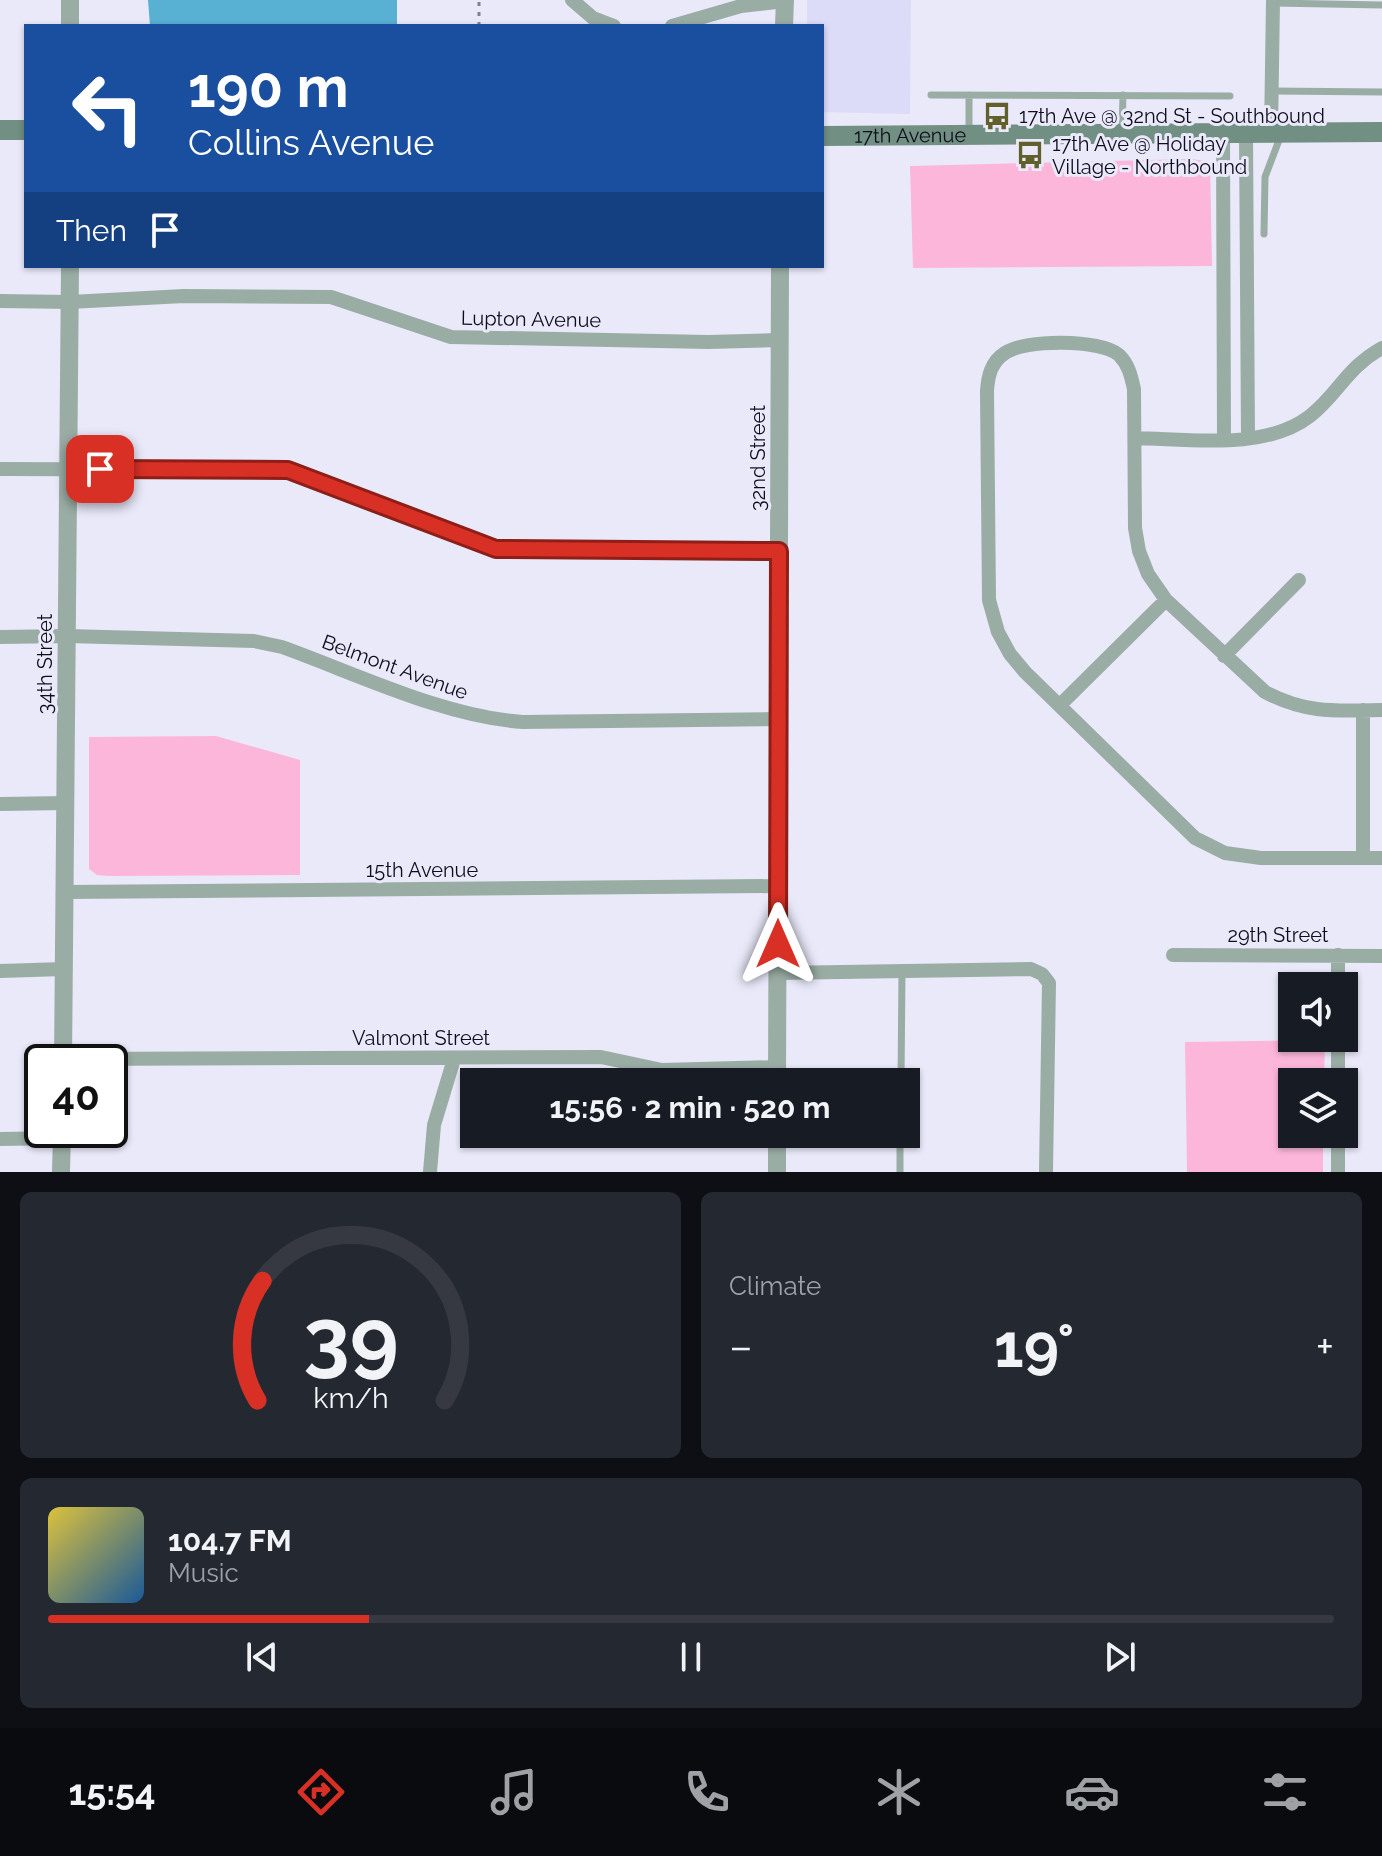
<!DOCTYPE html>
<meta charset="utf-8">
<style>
:root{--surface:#171b24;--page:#242831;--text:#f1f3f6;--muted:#9ea1a6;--line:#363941;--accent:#d93025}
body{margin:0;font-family:Raleway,sans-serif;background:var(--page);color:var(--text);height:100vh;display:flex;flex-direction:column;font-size:30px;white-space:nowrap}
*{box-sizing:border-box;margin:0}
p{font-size:26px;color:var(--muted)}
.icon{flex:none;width:44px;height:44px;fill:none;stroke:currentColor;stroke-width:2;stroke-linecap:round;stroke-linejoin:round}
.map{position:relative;height:1172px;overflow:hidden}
.panel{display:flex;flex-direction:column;gap:20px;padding:20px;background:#0d0f14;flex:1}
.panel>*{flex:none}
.top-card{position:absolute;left:24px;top:24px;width:800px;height:244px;border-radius:0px;box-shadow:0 2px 6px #0004;background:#1a4fa0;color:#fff;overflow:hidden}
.buttons{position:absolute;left:1278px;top:972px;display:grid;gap:16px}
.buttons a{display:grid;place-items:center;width:80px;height:80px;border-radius:0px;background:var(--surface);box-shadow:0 2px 6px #0004;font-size:40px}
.speed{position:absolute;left:24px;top:1044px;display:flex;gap:16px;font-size:40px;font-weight:700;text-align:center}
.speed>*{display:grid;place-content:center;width:104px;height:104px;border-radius:50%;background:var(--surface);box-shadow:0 2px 6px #0004;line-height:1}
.speed .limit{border:4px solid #111;border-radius:12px;background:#fff;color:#111}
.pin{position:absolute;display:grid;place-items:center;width:68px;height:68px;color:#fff;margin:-34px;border-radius:16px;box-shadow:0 4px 12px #0006}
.me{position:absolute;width:88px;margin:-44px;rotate:0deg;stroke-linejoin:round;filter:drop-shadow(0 0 6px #0008)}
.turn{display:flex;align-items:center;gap:28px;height:168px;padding:0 32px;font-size:36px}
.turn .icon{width:104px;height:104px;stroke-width:2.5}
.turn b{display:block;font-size:56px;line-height:68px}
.then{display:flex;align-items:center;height:76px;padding:0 32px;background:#0003;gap:16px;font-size:30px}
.big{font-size:60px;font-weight:700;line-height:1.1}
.panel .tile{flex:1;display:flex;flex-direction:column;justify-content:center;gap:12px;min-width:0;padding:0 28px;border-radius:12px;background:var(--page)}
.panel .dial{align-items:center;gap:0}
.dial svg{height:208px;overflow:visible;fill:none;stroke:var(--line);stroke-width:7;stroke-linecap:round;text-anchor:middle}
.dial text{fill:var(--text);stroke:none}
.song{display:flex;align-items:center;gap:24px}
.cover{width:96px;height:96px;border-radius:12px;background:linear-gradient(135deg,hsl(50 70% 55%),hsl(210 70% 35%))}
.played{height:8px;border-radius:4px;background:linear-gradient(90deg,var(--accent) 25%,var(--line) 25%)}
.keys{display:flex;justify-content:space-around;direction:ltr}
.heat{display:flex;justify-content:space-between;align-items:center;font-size:44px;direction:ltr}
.panel .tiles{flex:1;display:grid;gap:20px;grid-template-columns:1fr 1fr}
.tile:last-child{grid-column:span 2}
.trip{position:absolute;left:460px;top:1068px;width:460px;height:80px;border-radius:0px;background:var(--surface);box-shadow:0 2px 6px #0004;font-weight:700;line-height:80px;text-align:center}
.tab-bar{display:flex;height:128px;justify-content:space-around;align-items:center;background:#090b0e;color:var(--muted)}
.tab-bar .icon{width:56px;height:56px}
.tab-bar .active{color:var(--accent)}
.tab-bar b{font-size:36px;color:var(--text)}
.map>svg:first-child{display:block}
.built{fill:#dcdbf8}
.green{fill:#fcb6da}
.water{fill:#58b0d3}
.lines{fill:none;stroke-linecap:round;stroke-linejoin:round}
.path{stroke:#81808f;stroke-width:3;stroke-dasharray:4 6;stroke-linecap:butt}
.service{stroke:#9aada5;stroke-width:7}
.minor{stroke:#9aada5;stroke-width:14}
.tertiary{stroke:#9aada5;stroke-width:18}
.secondary{stroke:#728f83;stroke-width:20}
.route-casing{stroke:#8d1f18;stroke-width:20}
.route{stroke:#d93025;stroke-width:14}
.labels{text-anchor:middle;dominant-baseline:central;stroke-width:6;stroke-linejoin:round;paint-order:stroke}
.poi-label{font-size:20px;fill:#0e0d1b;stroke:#eae9fa;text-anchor:start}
.street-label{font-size:20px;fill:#0e0d1b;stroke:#eae9fa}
</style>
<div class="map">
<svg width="1382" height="1172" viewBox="0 0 1382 1172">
<rect width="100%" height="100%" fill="#eae9fa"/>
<path class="built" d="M807,0H911L910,114L822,112V26H807Z"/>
<path class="green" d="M1192,159L1210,162L1212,266L913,268L910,166Z
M216,736L300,760V875L108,876L97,875L89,869V737Z
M1325,1040L1324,1082H1292V1134H1323V1172H1187L1185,1042Z"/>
<path class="water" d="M148,0H397V26H150Z"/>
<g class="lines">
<path class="path" d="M479,26V0"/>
<path class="service" d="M1273,3L1382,5
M1272,91L1382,92
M931,95L1230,96
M969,95V132
M1122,133L1123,95
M1264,234L1265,177L1281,135
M901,1082L902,972
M900,1172V1134"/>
<path class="minor" d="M572,0L593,18L614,26
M672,26L741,6L785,1
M1223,133L1224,439
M1246,133L1248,438
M1271,133L1273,0
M0,301L70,302L184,296L331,297L451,337L709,342L780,340
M1135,438C1190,439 1265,451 1310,416C1339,393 1346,368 1382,348
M0,469L288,470L496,549L779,551
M0,637L67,636L254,641L282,647C357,674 445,717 523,722L779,719
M1224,656L1299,580
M1061,704L1166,600
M1382,710C1336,711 1307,714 1265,692L1166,600L1148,574L1139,551L1135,528L1134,389C1131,376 1129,365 1119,355C1100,339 1025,339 1005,353C991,362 988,376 987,391L989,600L998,632L1010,654L1025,672L1195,838L1225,853L1261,858H1382
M0,804L66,803
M1363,858V710
M66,892L778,886
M1173,955L1382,956
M1338,955V986
M0,971L64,969
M778,973L1031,969L1042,974L1049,983L1046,1172
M1338,1038V1082
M63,1059L601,1057L662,1070L777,1067
M1338,1134V1172
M0,1139L62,1138
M430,1172L434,1125L454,1059"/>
<path class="tertiary" d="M70,26V0
M784,26L785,0
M63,1062L70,266
M777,1082L780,266
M61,1172L62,1130
M777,1172V1134"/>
<g class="secondary">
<path d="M0,130H26"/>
<path id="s1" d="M822,136L1382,132"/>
</g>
</g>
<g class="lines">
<defs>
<path id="route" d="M100,469L288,470L496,549L779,551L778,944"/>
</defs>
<use href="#route" class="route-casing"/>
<use href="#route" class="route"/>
</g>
<defs>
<symbol id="bus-bare" viewBox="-9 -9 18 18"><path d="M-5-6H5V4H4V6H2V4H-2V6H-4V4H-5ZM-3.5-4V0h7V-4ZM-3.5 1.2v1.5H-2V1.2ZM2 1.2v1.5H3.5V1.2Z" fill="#615f2c" stroke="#eae9fa" stroke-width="2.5" paint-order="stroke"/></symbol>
</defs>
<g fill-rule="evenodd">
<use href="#bus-bare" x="977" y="96" width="40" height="40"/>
<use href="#bus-bare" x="1010" y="135" width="40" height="40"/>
</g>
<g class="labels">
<g class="poi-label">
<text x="1019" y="116">17th Ave @ 32nd St - Southbound</text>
<text x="1052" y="144">17th Ave @ Holiday<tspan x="1052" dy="23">Village - Northbound</tspan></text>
</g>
<g class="street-label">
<text stroke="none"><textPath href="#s1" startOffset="88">17th Avenue</textPath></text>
<text transform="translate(531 319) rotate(1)">Lupton Avenue</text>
<text transform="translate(758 458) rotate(-90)">32nd Street</text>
<text transform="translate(45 664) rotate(-90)">34th Street</text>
<text transform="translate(395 667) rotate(20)">Belmont Avenue</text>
<text x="422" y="870">15th Avenue</text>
<text x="1278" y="935">29th Street</text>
<text x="421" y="1038">Valmont Street</text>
</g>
</g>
</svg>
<div class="buttons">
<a><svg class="icon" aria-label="sound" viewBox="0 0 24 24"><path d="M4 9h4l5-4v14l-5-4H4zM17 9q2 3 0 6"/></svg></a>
<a><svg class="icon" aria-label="layers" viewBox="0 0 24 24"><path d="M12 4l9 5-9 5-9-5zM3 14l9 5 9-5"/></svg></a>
</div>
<div class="speed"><div class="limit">40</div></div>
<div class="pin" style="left:100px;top:469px;background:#d93025"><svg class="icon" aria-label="arrive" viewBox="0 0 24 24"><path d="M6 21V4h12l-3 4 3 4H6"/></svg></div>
<svg class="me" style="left:778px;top:944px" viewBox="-20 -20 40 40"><path d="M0-17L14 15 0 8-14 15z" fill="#d93025" stroke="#fff" stroke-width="4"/></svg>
<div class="trip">15:56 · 2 min · 520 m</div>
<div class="top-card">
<div class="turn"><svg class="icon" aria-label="left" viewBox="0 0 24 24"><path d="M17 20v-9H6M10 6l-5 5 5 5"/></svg><div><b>190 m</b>Collins Avenue</div></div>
<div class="then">Then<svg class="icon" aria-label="arrive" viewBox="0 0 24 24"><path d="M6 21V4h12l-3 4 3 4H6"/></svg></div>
</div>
</div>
<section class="panel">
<div class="tiles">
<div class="tile dial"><svg viewBox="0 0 100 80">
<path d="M14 69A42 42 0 1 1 86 69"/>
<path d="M14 69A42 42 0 0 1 16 23" stroke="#d93025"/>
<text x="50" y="56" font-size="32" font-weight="700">39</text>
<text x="50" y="72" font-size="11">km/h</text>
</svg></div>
<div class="tile"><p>Climate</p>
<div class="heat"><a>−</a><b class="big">19°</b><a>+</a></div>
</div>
<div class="tile">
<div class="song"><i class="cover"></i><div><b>104.7 FM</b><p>Music</p></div></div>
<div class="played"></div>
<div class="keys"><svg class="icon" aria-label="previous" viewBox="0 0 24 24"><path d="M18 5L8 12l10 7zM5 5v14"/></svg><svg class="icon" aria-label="pause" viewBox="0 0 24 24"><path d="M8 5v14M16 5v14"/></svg><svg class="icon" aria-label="next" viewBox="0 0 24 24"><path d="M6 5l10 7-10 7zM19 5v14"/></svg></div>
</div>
</div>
</section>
<nav class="tab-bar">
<b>15:54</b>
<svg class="icon active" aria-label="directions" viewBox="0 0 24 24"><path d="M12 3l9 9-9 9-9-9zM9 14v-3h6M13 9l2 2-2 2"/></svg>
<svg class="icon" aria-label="music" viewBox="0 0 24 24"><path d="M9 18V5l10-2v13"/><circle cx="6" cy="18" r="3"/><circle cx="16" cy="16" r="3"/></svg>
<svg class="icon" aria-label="phone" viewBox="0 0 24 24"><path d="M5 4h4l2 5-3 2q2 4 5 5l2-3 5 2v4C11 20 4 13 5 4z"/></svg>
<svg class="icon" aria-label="climate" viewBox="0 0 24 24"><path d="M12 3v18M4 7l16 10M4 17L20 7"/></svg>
<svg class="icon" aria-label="car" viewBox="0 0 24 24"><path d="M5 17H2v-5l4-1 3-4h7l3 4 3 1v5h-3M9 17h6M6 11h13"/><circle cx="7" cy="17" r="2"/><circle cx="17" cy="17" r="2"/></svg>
<svg class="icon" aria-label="filters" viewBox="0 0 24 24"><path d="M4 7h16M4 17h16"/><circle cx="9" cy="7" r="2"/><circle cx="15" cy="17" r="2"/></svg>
</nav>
